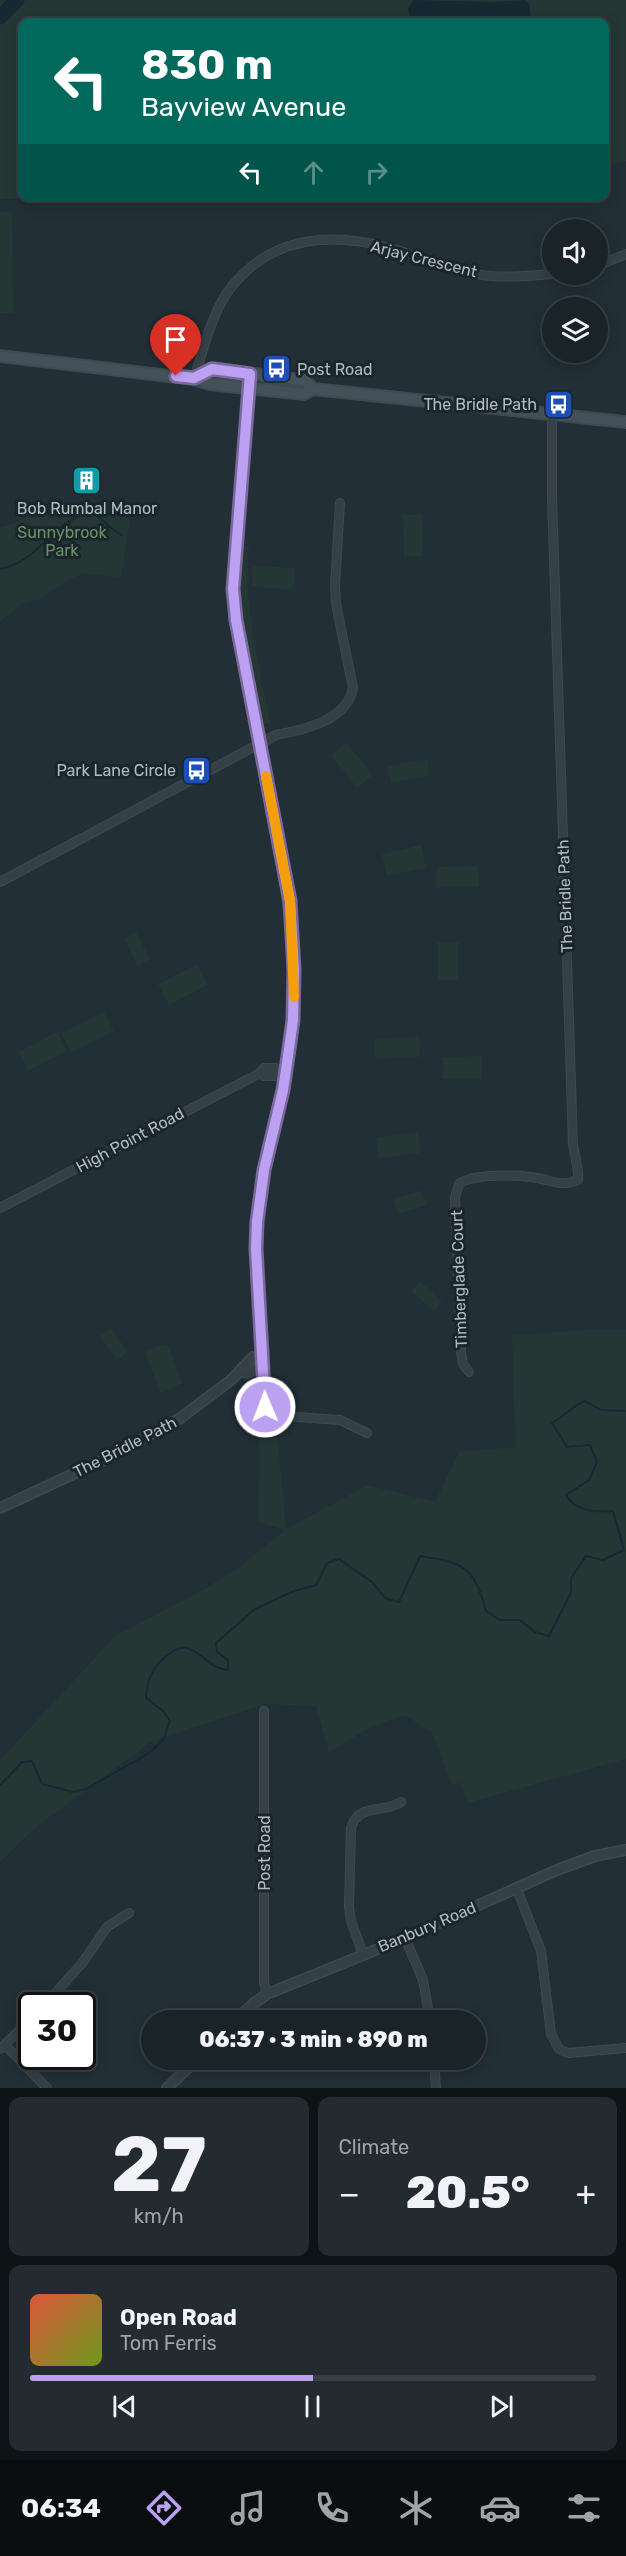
<!DOCTYPE html>
<meta charset="utf-8">
<style>
:root{--surface:#1a2328;--page:#232b30;--text:#f1f3f6;--muted:#9fa4a8;--line:#384045;--accent:#bca0f2}
body{margin:0;font-family:Rubik,sans-serif;background:var(--page);color:var(--text);height:100vh;display:flex;flex-direction:column;font-size:22px;white-space:nowrap}
*{box-sizing:border-box;margin:0}
p{font-size:20px;color:var(--muted)}
.icon{flex:none;width:33px;height:33px;fill:none;stroke:currentColor;stroke-width:2;stroke-linecap:round;stroke-linejoin:round}
.map{position:relative;height:2088px;overflow:hidden}
.details{display:flex;flex-direction:column;gap:9px;padding:9px;background:#0e1316;flex:1}
.details>*{flex:none}
.top-card{position:absolute;left:18px;top:18px;width:591px;height:183px;border-radius:12px;box-shadow:0 3px 15px #0003,0 0 0 2px var(--line);background:#00695c;color:#fff;overflow:hidden}
.buttons{position:absolute;left:542px;top:219px;display:grid;gap:12px}
.buttons a{display:grid;place-items:center;width:66px;height:66px;border-radius:50%;background:var(--surface);box-shadow:0 3px 15px #0003,0 0 0 2px var(--line);font-size:30px}
.speed{position:absolute;left:18px;top:1992px;display:flex;gap:12px;font-size:30px;font-weight:700;text-align:center}
.speed>*{display:grid;place-content:center;width:78px;height:78px;border-radius:50%;background:var(--surface);box-shadow:0 3px 15px #0003,0 0 0 2px var(--line);line-height:1}
.speed .limit{border:3px solid #111;border-radius:9px;background:#fff;color:#111}
.pin{position:absolute;display:grid;place-items:center;width:51px;height:51px;color:#fff;margin:-62px -26px;border-radius:50% 50% 50% 0;rotate:-45deg;box-shadow:0 0 6px #0007}
.pin .icon{rotate:45deg}
.me{position:absolute;width:66px;margin:-33px;rotate:359deg;stroke-linejoin:round;filter:drop-shadow(0 0 4px #0008)}
.turn{display:flex;align-items:center;gap:21px;height:126px;padding:0 24px;font-size:27px}
.turn .icon{width:78px;height:78px;stroke-width:2.5}
.turn b{display:block;font-size:42px;line-height:51px}
.lanes{display:flex;align-items:center;height:57px;padding:0 24px;background:#0003;justify-content:center;gap:30px;direction:ltr}
.lanes .off{opacity:.35}
.big{font-size:45px;font-weight:800;line-height:1.1}
.details .card{flex:1;display:flex;flex-direction:column;justify-content:center;gap:9px;min-width:0;padding:0 21px;border-radius:12px;background:var(--page)}
.details .dial{align-items:center;gap:0}
.dial b{font-size:78px;line-height:1}
.song{display:flex;align-items:center;gap:18px}
.cover{width:72px;height:72px;border-radius:9px;background:linear-gradient(135deg,hsl(10 70% 55%),hsl(80 70% 35%))}
.played{height:6px;border-radius:3px;background:linear-gradient(90deg,var(--accent) 50%,var(--line) 50%)}
.keys{display:flex;justify-content:space-around;direction:ltr}
.heat{display:flex;justify-content:space-between;align-items:center;font-size:33px;direction:ltr}
.details .tiles{flex:1;display:grid;gap:9px;grid-template-columns:1fr 1fr}
.card:last-child{grid-column:span 2}
.trip{position:absolute;left:141px;top:2010px;width:345px;height:60px;border-radius:30px;background:var(--surface);box-shadow:0 3px 15px #0003,0 0 0 2px var(--line);font-weight:800;line-height:60px;text-align:center}
.tab-bar{display:flex;height:96px;justify-content:space-around;align-items:center;background:#0a0e10;color:var(--muted)}
.tab-bar .icon{width:42px;height:42px}
.tab-bar .current{color:var(--accent)}
.tab-bar b{font-size:27px;color:var(--text)}
.map>svg:first-child{display:block}
.green{fill:#243735}
.water{fill:#162933}
.lines{fill:none;stroke-linecap:round;stroke-linejoin:round}
.stream{stroke:#162933;stroke-width:2}
.river{stroke:#162933;stroke-width:15}
.minor-casing{stroke:#3e4a50;stroke-width:10}
.tertiary-casing{stroke:#3e4a50;stroke-width:12}
.secondary-casing{stroke:#3e4a50;stroke-width:14}
.minor{stroke:#354147;stroke-width:8}
.tertiary{stroke:#354147;stroke-width:9}
.secondary{stroke:#43515a;stroke-width:10}
.route-casing{stroke:#7a689d;stroke-width:15}
.route{stroke:#bca0f2;stroke-width:10}
.slow{stroke:#f59e0b;stroke-width:10}
.labels{text-anchor:middle;dominant-baseline:central;stroke-width:6;stroke-linejoin:round;paint-order:stroke}
.street-label{font-size:16px;fill:#afbcc3;stroke:#1b262b}
.poi-label{font-size:16px;fill:#afbcc3;stroke:#1b262b;text-anchor:end}
.park-label{font-size:16px;fill:#699269;stroke:#1b262b}
</style>
<div class="map">
<svg width="626" height="2088" viewBox="0 0 626 2088">
<rect width="100%" height="100%" fill="#222f36"/>
<path class="green" d="M0,0H626V161L605,167L604,22H22V196L85,197L45,200L0,199Z
M0,212H12L14,313H0Z
M76,502L132,505L121,578L84,573L68,580L41,599L21,604L0,622V528L17,522L51,503Z
M423,515V556L404,557L403,515Z
M243,546L249,547C243,607 259,663 270,723L264,725L240,608L239,570Z
M253,566L295,568L294,585L290,589L252,587Z
M346,742L373,775L357,788L331,755Z
M427,759L430,776L391,783L388,766Z
M421,845L426,868L387,876L382,854Z
M478,866L479,887H437V867Z
M136,932L150,959L138,966L124,939Z
M438,942H458V980H438Z
M197,964L208,985L169,1005L158,984Z
M104,1012L114,1031L71,1053L61,1033Z
M57,1032L67,1051L28,1071L19,1052Z
M419,1037L420,1057L375,1059V1038Z
M482,1056V1079H443V1057Z
M418,1132L420,1153L378,1158L376,1137Z
M422,1190L427,1205L398,1214L393,1199Z
M420,1281L442,1301L434,1311L411,1291Z
M111,1328L128,1352L117,1360L100,1336Z
M588,1330H626V1759L468,1803L461,1783L452,1785L432,1733L405,1715L373,1726L329,1752L316,1706L266,1704L152,1741L35,1828L0,1862V1760L115,1636L203,1590L242,1565L285,1530L258,1522L259,1428L272,1429L278,1442L286,1529L368,1485L435,1502L459,1452L515,1447L512,1335Z
M165,1344L168,1345L182,1383L163,1393L160,1392L146,1354L147,1350Z"/>
<path class="water" d="M413,0L495,2L525,0L529,4L531,16L525,20L528,22H411L408,10Z"/>
<g class="lines">
<path class="stream" d="M0,569C37,563 55,520 91,511C104,519 108,528 122,535
M0,1785L22,1762L32,1761L42,1784L73,1792L86,1789L151,1752L164,1738L170,1721L163,1711L146,1698C147,1682 150,1672 162,1660C193,1628 202,1669 228,1670V1660L217,1652L216,1643L255,1609L294,1591L316,1585L327,1563L339,1559L372,1582L385,1598L399,1602L420,1556C464,1563 474,1566 486,1611L500,1620H520L535,1632L549,1636L571,1593V1578L586,1556L603,1560L624,1550L613,1511C595,1512 576,1512 566,1495L589,1480L597,1462L590,1445L567,1447L552,1423C564,1416 573,1406 585,1401L601,1410L626,1411"/>
<path class="river" d="M0,17L17,0"/>
<defs>
<path id="minor" d="M597,266L626,254
M194,379C203,350 213,309 232,286C272,237 329,232 386,247C414,254 441,267 470,273C496,279 526,276 552,274
M0,882L276,735C303,730 347,721 353,688L336,604L335,585L340,503
M260,1073L264,1076H275L280,1072
M0,1208L260,1073L264,1068H276L280,1072H286
M264,1357L265,1407L268,1415L340,1420L367,1433
M469,1372L463,1364L461,1353L455,1197L459,1184C472,1173 520,1175 537,1178C554,1181 561,1187 578,1180C579,1167 575,1158 573,1145L552,497V415
M264,1711V1982L267,1994
M517,1889L541,1951L551,2034L559,2049L568,2053L626,2048
M405,1938L423,1980L430,2020
M363,1954L351,1921L349,1907L351,1828C359,1802 384,1814 401,1802
M44,2006L83,1962L107,1927L129,1913
M5,2045L47,2088
M0,2049L32,2018
M434,2060L436,2088"/>
<path id="tertiary" d="M250,374L233,589L236,620C248,679 259,739 270,799C284,872 298,944 293,1020C289,1078 269,1132 261,1189C253,1245 260,1301 264,1357
M241,1371L247,1373L256,1369L264,1357
M0,1508L112,1456L179,1419L231,1380L253,1357H264
M236,2020L253,2004L267,1994L405,1938L557,1870L595,1856L626,1850
M167,2088L196,2060"/>
<path id="secondary" d="M0,356L194,379L210,384L304,394L313,389L626,422
M194,379L212,368L306,381L313,389"/>
</defs>
<use href="#minor" class="minor-casing"/>
<use href="#tertiary" class="tertiary-casing"/>
<use href="#secondary" class="secondary-casing"/>
<use href="#minor" class="minor"/>
<use href="#tertiary" class="tertiary"/>
<use href="#secondary" class="secondary"/>
</g>
<g class="lines">
<defs>
<path id="route" d="M176,376L194,378L212,369L250,374L233,589L236,620L290,901L294,970L293,1020L288,1056L283,1090L264,1170L257,1222L256,1249L265,1407"/>
</defs>
<use href="#route" class="route-casing"/>
<use href="#route" class="route"/>
<path class="slow" d="M266,776L290,901L294,997"/>
</g>
<defs>
<symbol id="bus-square" viewBox="-11 -11 22 22"><rect x="-9" y="-9" width="18" height="18" rx="4" fill="#1a4fb4" stroke="#1b262b"/><path d="M-5-6H5V4H4V6H2V4H-2V6H-4V4H-5ZM-3.5-4V0h7V-4ZM-3.5 1.2v1.5H-2V1.2ZM2 1.2v1.5H3.5V1.2Z" fill="#fff"/></symbol>
<symbol id="building-square" viewBox="-11 -11 22 22"><rect x="-9" y="-9" width="18" height="18" rx="4" fill="#0f9aa8" stroke="#1b262b"/><path d="M-4-6H4V6H1V3H-1V6H-4ZM-2.5-4.3h1.7v1.8h-1.7ZM.8-4.3h1.7v1.8H.8ZM-2.5-1h1.7V.8h-1.7ZM.8-1h1.7V.8H.8Z" fill="#fff"/></symbol>
</defs>
<g fill-rule="evenodd">
<use href="#bus-square" x="260" y="352" width="33" height="33"/>
<use href="#bus-square" x="542" y="388" width="33" height="33"/>
<use href="#building-square" x="70" y="464" width="33" height="33"/>
<use href="#bus-square" x="180" y="754" width="33" height="33"/>
</g>
<g class="labels">
<g class="street-label">
<text transform="translate(424 259) rotate(14)">Arjay Crescent</text>
<text transform="translate(565 896) rotate(-92)">The Bridle Path</text>
<text transform="translate(130 1140) rotate(-28)">High Point Road</text>
<text transform="translate(459 1279) rotate(-92)">Timberglade Court</text>
<text transform="translate(125 1447) rotate(-27)">The Bridle Path</text>
<text transform="translate(264 1853) rotate(-90)">Post Road</text>
<text transform="translate(427 1927) rotate(-23)">Banbury Road</text>
</g>
<g class="poi-label">
<text x="297" y="369" text-anchor="start">Post Road</text>
<text x="537" y="404">The Bridle Path</text>
<text x="87" y="508" text-anchor="middle">Bob Rumbal Manor</text>
<text x="176" y="770">Park Lane Circle</text>
</g>
<g class="park-label">
<text x="62" y="532">Sunnybrook<tspan x="62" dy="18">Park</tspan></text>
</g>
</g>
</svg>
<div class="buttons">
<a><svg class="icon" aria-label="sound" viewBox="0 0 24 24"><path d="M4 9h4l5-4v14l-5-4H4zM17 9q2 3 0 6"/></svg></a>
<a><svg class="icon" aria-label="layers" viewBox="0 0 24 24"><path d="M12 4l9 5-9 5-9-5zM3 14l9 5 9-5"/></svg></a>
</div>
<div class="speed"><div class="limit">30</div></div>
<div class="pin" style="left:176px;top:376px;background:#d93025"><svg class="icon" aria-label="arrive" viewBox="0 0 24 24"><path d="M6 21V4h12l-3 4 3 4H6"/></svg></div>
<svg class="me" style="left:265px;top:1407px" viewBox="-20 -20 40 40"><circle r="17" fill="#bca0f2" stroke="#fff" stroke-width="3"/><path d="M0-11L8 9 0 5-8 9z" fill="#fff"/></svg>
<div class="trip">06:37 · 3 min · 890 m</div>
<div class="top-card">
<div class="turn"><svg class="icon" aria-label="left" viewBox="0 0 24 24"><path d="M17 20v-9H6M10 6l-5 5 5 5"/></svg><div><b>830 m</b>Bayview Avenue</div></div>
<div class="lanes"><svg class="icon" aria-label="left" viewBox="0 0 24 24"><path d="M17 20v-9H6M10 6l-5 5 5 5"/></svg><svg class="icon off" aria-label="ahead" viewBox="0 0 24 24"><path d="M12 20V5M6 11l6-6 6 6"/></svg><svg class="icon off" aria-label="right" viewBox="0 0 24 24"><path d="M7 20v-9h11M14 6l5 5-5 5"/></svg></div>
</div>
</div>
<section class="details">
<div class="tiles">
<div class="card dial"><b>27</b><p>km/h</p></div>
<div class="card"><p>Climate</p>
<div class="heat"><a>−</a><b class="big">20.5°</b><a>+</a></div>
</div>
<div class="card">
<div class="song"><i class="cover"></i><div><b>Open Road</b><p>Tom Ferris</p></div></div>
<div class="played"></div>
<div class="keys"><svg class="icon" aria-label="previous" viewBox="0 0 24 24"><path d="M18 5L8 12l10 7zM5 5v14"/></svg><svg class="icon" aria-label="pause" viewBox="0 0 24 24"><path d="M8 5v14M16 5v14"/></svg><svg class="icon" aria-label="next" viewBox="0 0 24 24"><path d="M6 5l10 7-10 7zM19 5v14"/></svg></div>
</div>
</div>
</section>
<nav class="tab-bar">
<b>06:34</b>
<svg class="icon current" aria-label="directions" viewBox="0 0 24 24"><path d="M12 3l9 9-9 9-9-9zM9 14v-3h6M13 9l2 2-2 2"/></svg>
<svg class="icon" aria-label="music" viewBox="0 0 24 24"><path d="M9 18V5l10-2v13"/><circle cx="6" cy="18" r="3"/><circle cx="16" cy="16" r="3"/></svg>
<svg class="icon" aria-label="phone" viewBox="0 0 24 24"><path d="M5 4h4l2 5-3 2q2 4 5 5l2-3 5 2v4C11 20 4 13 5 4z"/></svg>
<svg class="icon" aria-label="climate" viewBox="0 0 24 24"><path d="M12 3v18M4 7l16 10M4 17L20 7"/></svg>
<svg class="icon" aria-label="car" viewBox="0 0 24 24"><path d="M5 17H2v-5l4-1 3-4h7l3 4 3 1v5h-3M9 17h6M6 11h13"/><circle cx="7" cy="17" r="2"/><circle cx="17" cy="17" r="2"/></svg>
<svg class="icon" aria-label="filters" viewBox="0 0 24 24"><path d="M4 7h16M4 17h16"/><circle cx="9" cy="7" r="2"/><circle cx="15" cy="17" r="2"/></svg>
</nav>
